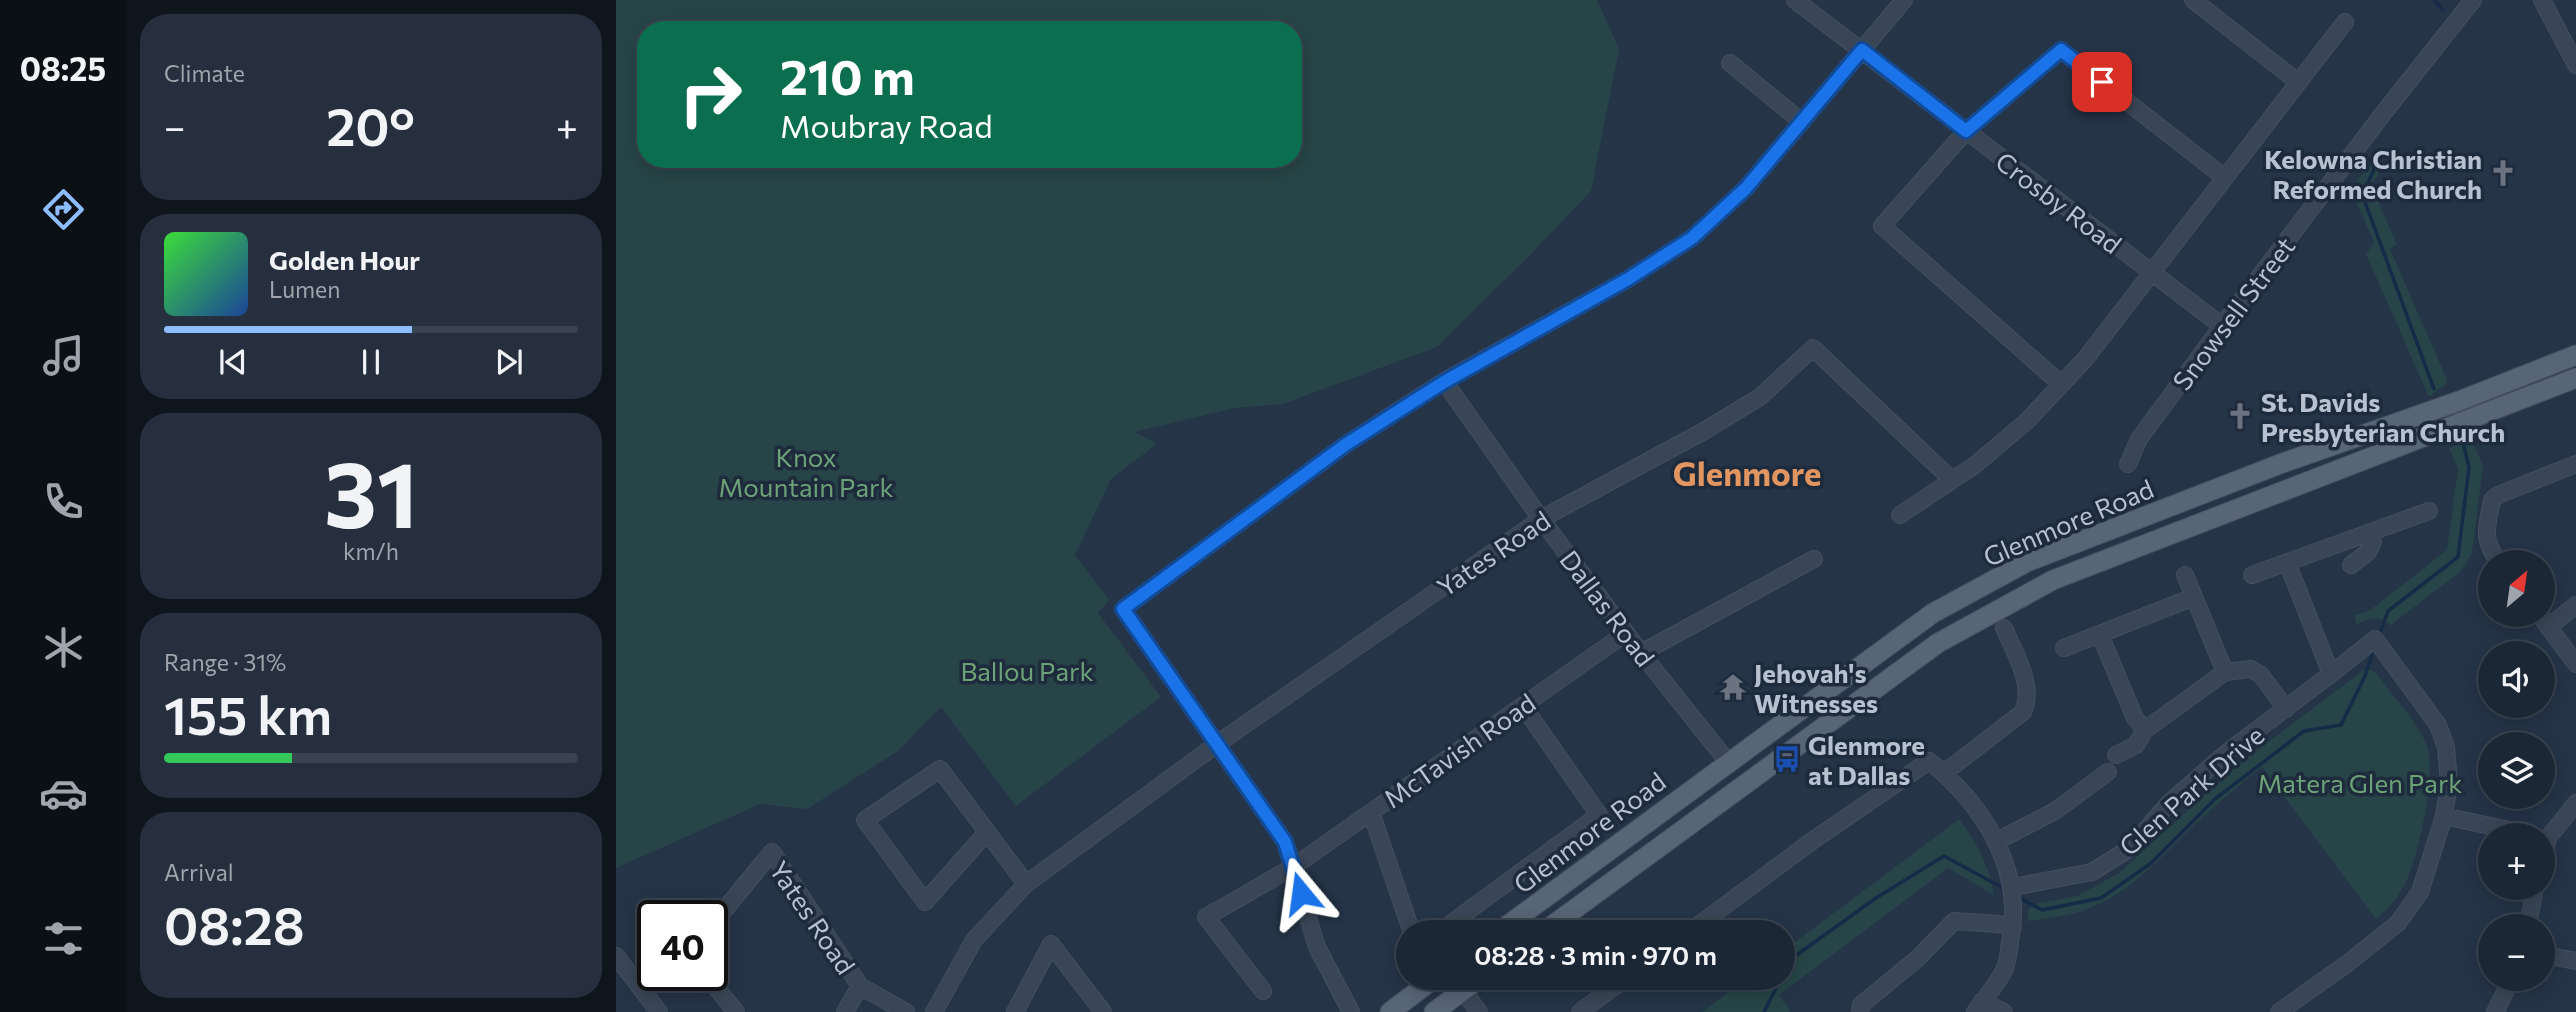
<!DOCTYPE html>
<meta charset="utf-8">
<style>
:root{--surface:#1c2735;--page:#252f3d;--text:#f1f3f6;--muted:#a0a5ad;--line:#3a4450;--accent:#8dbcff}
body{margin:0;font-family:Commissioner,sans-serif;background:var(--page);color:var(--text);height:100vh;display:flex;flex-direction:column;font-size:26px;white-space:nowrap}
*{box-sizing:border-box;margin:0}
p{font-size:23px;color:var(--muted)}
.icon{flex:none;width:38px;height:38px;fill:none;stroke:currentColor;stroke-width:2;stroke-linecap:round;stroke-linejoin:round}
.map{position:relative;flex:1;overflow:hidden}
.sheet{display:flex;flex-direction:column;gap:14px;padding:14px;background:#0f151d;width:490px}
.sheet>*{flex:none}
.top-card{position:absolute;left:21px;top:21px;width:665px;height:147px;border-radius:28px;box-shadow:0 4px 18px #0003,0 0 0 2px var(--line);background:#0b6e4f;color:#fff;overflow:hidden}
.needle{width:46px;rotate:29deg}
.fabs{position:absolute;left:1862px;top:550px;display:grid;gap:14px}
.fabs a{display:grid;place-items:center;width:77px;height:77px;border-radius:50%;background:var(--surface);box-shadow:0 4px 18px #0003,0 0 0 2px var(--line);font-size:35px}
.speed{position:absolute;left:21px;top:900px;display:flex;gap:14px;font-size:35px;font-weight:700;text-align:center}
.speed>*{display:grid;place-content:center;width:91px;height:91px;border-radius:50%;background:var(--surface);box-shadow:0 4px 18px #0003,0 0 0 2px var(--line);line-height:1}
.speed .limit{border:4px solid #111;border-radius:10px;background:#fff;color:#111}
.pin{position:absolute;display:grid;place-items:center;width:60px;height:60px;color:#fff;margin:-30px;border-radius:14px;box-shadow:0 4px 10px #0006}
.me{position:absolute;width:77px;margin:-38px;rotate:344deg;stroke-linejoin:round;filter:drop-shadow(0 0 5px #0008)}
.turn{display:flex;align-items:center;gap:24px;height:147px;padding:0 28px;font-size:32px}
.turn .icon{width:91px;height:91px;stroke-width:2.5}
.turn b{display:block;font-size:49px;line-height:60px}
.big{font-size:52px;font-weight:600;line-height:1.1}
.sheet .card{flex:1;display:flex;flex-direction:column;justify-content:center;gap:10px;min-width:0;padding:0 24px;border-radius:28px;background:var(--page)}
.sheet .dial{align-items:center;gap:0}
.dial b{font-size:91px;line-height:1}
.song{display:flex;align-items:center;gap:21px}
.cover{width:84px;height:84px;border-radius:10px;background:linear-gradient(135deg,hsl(120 70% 55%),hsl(220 70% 35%))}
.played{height:7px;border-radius:4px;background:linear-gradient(90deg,var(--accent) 60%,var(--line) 60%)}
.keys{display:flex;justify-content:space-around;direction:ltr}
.heat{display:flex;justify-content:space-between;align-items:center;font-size:38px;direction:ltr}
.charge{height:10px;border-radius:5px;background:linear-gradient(90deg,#34c759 31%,var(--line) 0)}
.trip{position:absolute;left:780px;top:920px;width:399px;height:70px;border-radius:35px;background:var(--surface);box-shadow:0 4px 18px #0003,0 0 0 2px var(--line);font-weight:600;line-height:70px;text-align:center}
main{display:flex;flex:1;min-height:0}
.menu{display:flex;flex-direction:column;width:126px;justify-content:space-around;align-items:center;background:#0b1015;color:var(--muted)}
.menu .icon{width:49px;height:49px}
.menu .on{color:var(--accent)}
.menu b{font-size:32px;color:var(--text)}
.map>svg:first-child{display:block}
.green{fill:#274548;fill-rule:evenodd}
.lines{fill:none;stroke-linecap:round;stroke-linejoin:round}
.stream{stroke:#162b47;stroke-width:3.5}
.minor-casing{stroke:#444f5f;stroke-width:18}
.major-casing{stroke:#444f5f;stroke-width:21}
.minor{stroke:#3a4656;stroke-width:16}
.major{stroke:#586576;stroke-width:19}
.route-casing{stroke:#114b97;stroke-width:18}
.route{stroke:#1a73e8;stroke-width:12}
.labels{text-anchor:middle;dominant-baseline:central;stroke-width:7;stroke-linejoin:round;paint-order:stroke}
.poi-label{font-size:26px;font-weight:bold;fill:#b8c1cf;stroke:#1e2b3c;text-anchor:start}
.street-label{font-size:26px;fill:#b8c1cf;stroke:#1e2b3c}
.park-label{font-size:26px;fill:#6da278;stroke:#1e2b3c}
.district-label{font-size:33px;font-weight:bold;fill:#e19561;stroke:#1e2b3c}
</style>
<main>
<nav class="menu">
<b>08:25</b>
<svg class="icon on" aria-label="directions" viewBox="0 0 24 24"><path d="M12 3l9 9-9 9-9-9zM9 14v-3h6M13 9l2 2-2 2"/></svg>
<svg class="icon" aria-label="music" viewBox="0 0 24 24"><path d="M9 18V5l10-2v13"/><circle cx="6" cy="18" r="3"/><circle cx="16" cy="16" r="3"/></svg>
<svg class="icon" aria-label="phone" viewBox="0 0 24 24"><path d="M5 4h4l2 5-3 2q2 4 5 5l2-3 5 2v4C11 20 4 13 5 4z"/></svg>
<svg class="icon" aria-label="climate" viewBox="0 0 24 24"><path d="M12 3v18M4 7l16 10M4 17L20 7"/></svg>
<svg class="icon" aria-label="car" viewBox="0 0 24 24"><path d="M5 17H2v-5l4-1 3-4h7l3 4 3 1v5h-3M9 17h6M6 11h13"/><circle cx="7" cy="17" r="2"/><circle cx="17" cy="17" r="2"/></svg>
<svg class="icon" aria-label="filters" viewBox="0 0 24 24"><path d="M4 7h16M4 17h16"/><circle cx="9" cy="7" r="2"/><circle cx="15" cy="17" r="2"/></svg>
</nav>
<section class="sheet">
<div class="card"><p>Climate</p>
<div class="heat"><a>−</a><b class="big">20°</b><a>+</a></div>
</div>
<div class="card">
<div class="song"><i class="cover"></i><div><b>Golden Hour</b><p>Lumen</p></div></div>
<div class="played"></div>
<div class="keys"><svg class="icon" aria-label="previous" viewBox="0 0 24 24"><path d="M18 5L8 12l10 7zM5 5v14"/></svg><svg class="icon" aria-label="pause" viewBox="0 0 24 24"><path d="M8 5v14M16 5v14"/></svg><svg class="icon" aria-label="next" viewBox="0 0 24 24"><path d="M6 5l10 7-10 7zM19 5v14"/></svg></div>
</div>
<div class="card dial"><b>31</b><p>km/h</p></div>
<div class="card"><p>Range · 31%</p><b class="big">155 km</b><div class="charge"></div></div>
<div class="card"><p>Arrival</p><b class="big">08:28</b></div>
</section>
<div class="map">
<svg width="1960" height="1012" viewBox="0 0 1960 1012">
<rect width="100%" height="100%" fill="#253447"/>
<path class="green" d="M0,0H981L1003,49L975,191L917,252L821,347L667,404L618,408L519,432L541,444L495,479L459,555L493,600L482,613L545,697L400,806L325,707L282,751L191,809L144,804L0,868ZM30,30H677V159H30Z
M1762,154L1768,167L1755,185L1781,245L1774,249L1832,382L1813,397L1750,254L1758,242L1735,189Z
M1856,440L1867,466L1856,553L1844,572L1775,625C1764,615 1752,618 1740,625L1739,615L1753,611L1831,550L1842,469L1833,448Z
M1753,669L1759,672C1773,691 1804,724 1811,746C1821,774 1802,860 1788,886C1781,899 1771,910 1760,919L1646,767C1621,786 1598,806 1576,827C1546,856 1519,888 1480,905C1458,916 1435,918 1412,921V911L1418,904L1461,896L1503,873L1618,768L1746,671Z
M1343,819C1361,843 1373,865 1378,895L1332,868L1163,995L1175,1012H1086L1131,978H1167V951Z"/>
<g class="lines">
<path class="stream" d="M1818,0L1827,10
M1752,183L1765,153
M1745,191L1818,389
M1763,636L1772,611L1842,557L1853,467L1848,447
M1402,897L1426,910L1485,898L1534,864L1599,799L1688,731L1725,725L1749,676L1759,646
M1167,975L1175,959L1260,898L1328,856L1389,889
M1148,1012L1165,978"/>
<defs>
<path id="minor" d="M1179,0L1606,326
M1577,0L1682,82
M1926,0L1960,65
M1114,63L1186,122
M828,381L925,519L1025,653L1112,762
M1445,384L1266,226L1350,131L1445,50L1609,178
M1512,464L1523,439L1606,326L1766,115L1857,0
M1284,515L1359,465L1411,421L1470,358L1729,22
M1671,562L1715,674
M1883,562C1865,538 1871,527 1876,500L1882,495L1960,464
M1735,565L1752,552L1757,542L1752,533
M1636,575L1813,511
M1923,614L1960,664
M1932,627L1960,605
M1484,635L1519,718L1529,730L1520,745L1500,755
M1448,648L1578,597
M1025,653L1198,559
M1609,672L1635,669L1645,675L1670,709
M1529,730L1609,672L1569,575
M1328,773L1407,712C1419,685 1399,654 1388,628
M755,812L796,933
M1828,816L1916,835
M371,832L309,902L249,820L324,769L410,884
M1381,841L1439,811L1492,772
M1927,858L1932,838L1960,803
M1397,887L1476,872L1513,849L1553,803L1609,754L1715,674L1759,639L1822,725L1830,747L1833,783L1828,816L1804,892L1782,923L1732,963L1663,1012
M96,925L156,852L244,986L290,1012
M1912,926L1919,887
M822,933L983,815L907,706
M1072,933L1196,841L1313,761C1367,804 1409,870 1394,942C1393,950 1392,960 1389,968C1383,983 1368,998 1359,1012
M1927,955L1960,961
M0,956L43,1012
M90,975L120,1012
M647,991L590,917L677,867L1010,633
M847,991L863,1012
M1366,1001L1388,1012
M229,1012L244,986
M318,1012L358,940L410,884L601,744L925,519L1088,431L1144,397L1197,348L1336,480
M399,1012L435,944L487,1012
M735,1012L701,947L669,842L507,609L729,445L828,381L1012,279L1076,238L1130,188L1288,0
M964,1012L1010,978
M1244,1012L1245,1005L1302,958L1338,921L1382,924L1397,927
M1879,1012L1896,978"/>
<path id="major" d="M881,933L1317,613L1411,562L1664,464L1843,401L1960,355
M926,933L1322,643L1437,580L1960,378
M774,1012L819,978
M818,1012L864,978"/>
</defs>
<use href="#minor" class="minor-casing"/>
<use href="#major" class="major-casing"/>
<use href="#minor" class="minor"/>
<use href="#major" class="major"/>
</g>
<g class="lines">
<defs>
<path id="route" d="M685,893L669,842L507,609L729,445L828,382L1012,279L1076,238L1130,188L1246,50L1350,131L1445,50L1486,82"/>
</defs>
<use href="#route" class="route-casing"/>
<use href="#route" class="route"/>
</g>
<defs>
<symbol id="church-bare" viewBox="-9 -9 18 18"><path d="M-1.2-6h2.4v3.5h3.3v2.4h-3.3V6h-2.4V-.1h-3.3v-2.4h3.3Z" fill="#6b7280" stroke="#1e2b3c" stroke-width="2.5" paint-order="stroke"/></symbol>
<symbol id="temple-bare" viewBox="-9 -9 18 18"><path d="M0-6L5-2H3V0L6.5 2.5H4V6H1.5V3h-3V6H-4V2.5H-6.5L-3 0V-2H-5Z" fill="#6b7280" stroke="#1e2b3c" stroke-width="2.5" paint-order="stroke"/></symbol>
<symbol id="bus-bare" viewBox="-9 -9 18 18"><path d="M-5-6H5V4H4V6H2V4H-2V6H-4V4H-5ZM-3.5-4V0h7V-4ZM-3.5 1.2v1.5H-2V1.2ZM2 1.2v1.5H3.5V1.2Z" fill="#1a4fb4" stroke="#1e2b3c" stroke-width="2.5" paint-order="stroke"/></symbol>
</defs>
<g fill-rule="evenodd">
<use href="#church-bare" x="1868" y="154" width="38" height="38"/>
<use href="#church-bare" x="1605" y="397" width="38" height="38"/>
<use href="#temple-bare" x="1098" y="668" width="38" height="38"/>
<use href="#bus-bare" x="1152" y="740" width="38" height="38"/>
</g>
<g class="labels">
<g class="poi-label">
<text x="1866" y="158" text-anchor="end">Kelowna Christian<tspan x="1866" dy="30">Reformed Church</tspan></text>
<text x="1645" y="401">St. Davids<tspan x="1645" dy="30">Presbyterian Church</tspan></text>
<text x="1138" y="672">Jehovah's<tspan x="1138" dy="30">Witnesses</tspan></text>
<text x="1192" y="744">Glenmore<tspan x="1192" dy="30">at Dallas</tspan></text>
</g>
<g class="street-label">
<text transform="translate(1443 202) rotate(37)">Crosby Road</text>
<text transform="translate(1617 313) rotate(-53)">Snowsell Street</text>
<text transform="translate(1452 522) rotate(-23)">Glenmore Road</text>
<text transform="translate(877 553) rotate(-34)">Yates Road</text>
<text transform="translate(992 608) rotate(53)">Dallas Road</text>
<text transform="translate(843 750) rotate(-35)">McTavish Road</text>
<text transform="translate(1575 790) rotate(-41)">Glen Park Drive</text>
<text transform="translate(973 832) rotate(-37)">Glenmore Road</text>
<text transform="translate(197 917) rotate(56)">Yates Road</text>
</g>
<g class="park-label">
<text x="190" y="456">Knox<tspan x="190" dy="30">Mountain Park</tspan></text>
<text x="411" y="670">Ballou Park</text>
<text x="1744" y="782">Matera Glen Park</text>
</g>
<g class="district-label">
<text x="1131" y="472">Glenmore</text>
</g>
</g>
</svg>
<div class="fabs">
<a><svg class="needle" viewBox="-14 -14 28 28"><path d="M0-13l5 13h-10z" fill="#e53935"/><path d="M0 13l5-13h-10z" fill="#a0a5ad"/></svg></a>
<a><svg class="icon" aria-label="sound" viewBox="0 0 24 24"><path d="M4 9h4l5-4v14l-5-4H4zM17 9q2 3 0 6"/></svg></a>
<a><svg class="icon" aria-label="layers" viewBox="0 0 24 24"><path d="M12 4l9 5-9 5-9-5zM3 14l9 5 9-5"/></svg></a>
<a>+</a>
<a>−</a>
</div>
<div class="speed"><div class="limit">40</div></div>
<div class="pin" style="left:1486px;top:82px;background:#d93025"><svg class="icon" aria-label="arrive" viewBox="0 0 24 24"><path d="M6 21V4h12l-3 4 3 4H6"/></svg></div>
<svg class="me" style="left:685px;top:893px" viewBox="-20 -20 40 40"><path d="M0-17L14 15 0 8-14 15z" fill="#1a73e8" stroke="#fff" stroke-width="4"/></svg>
<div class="trip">08:28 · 3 min · 970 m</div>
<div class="top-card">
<div class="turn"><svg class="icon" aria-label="right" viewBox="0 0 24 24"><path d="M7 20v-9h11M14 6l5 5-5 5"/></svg><div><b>210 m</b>Moubray Road</div></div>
</div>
</div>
</main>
